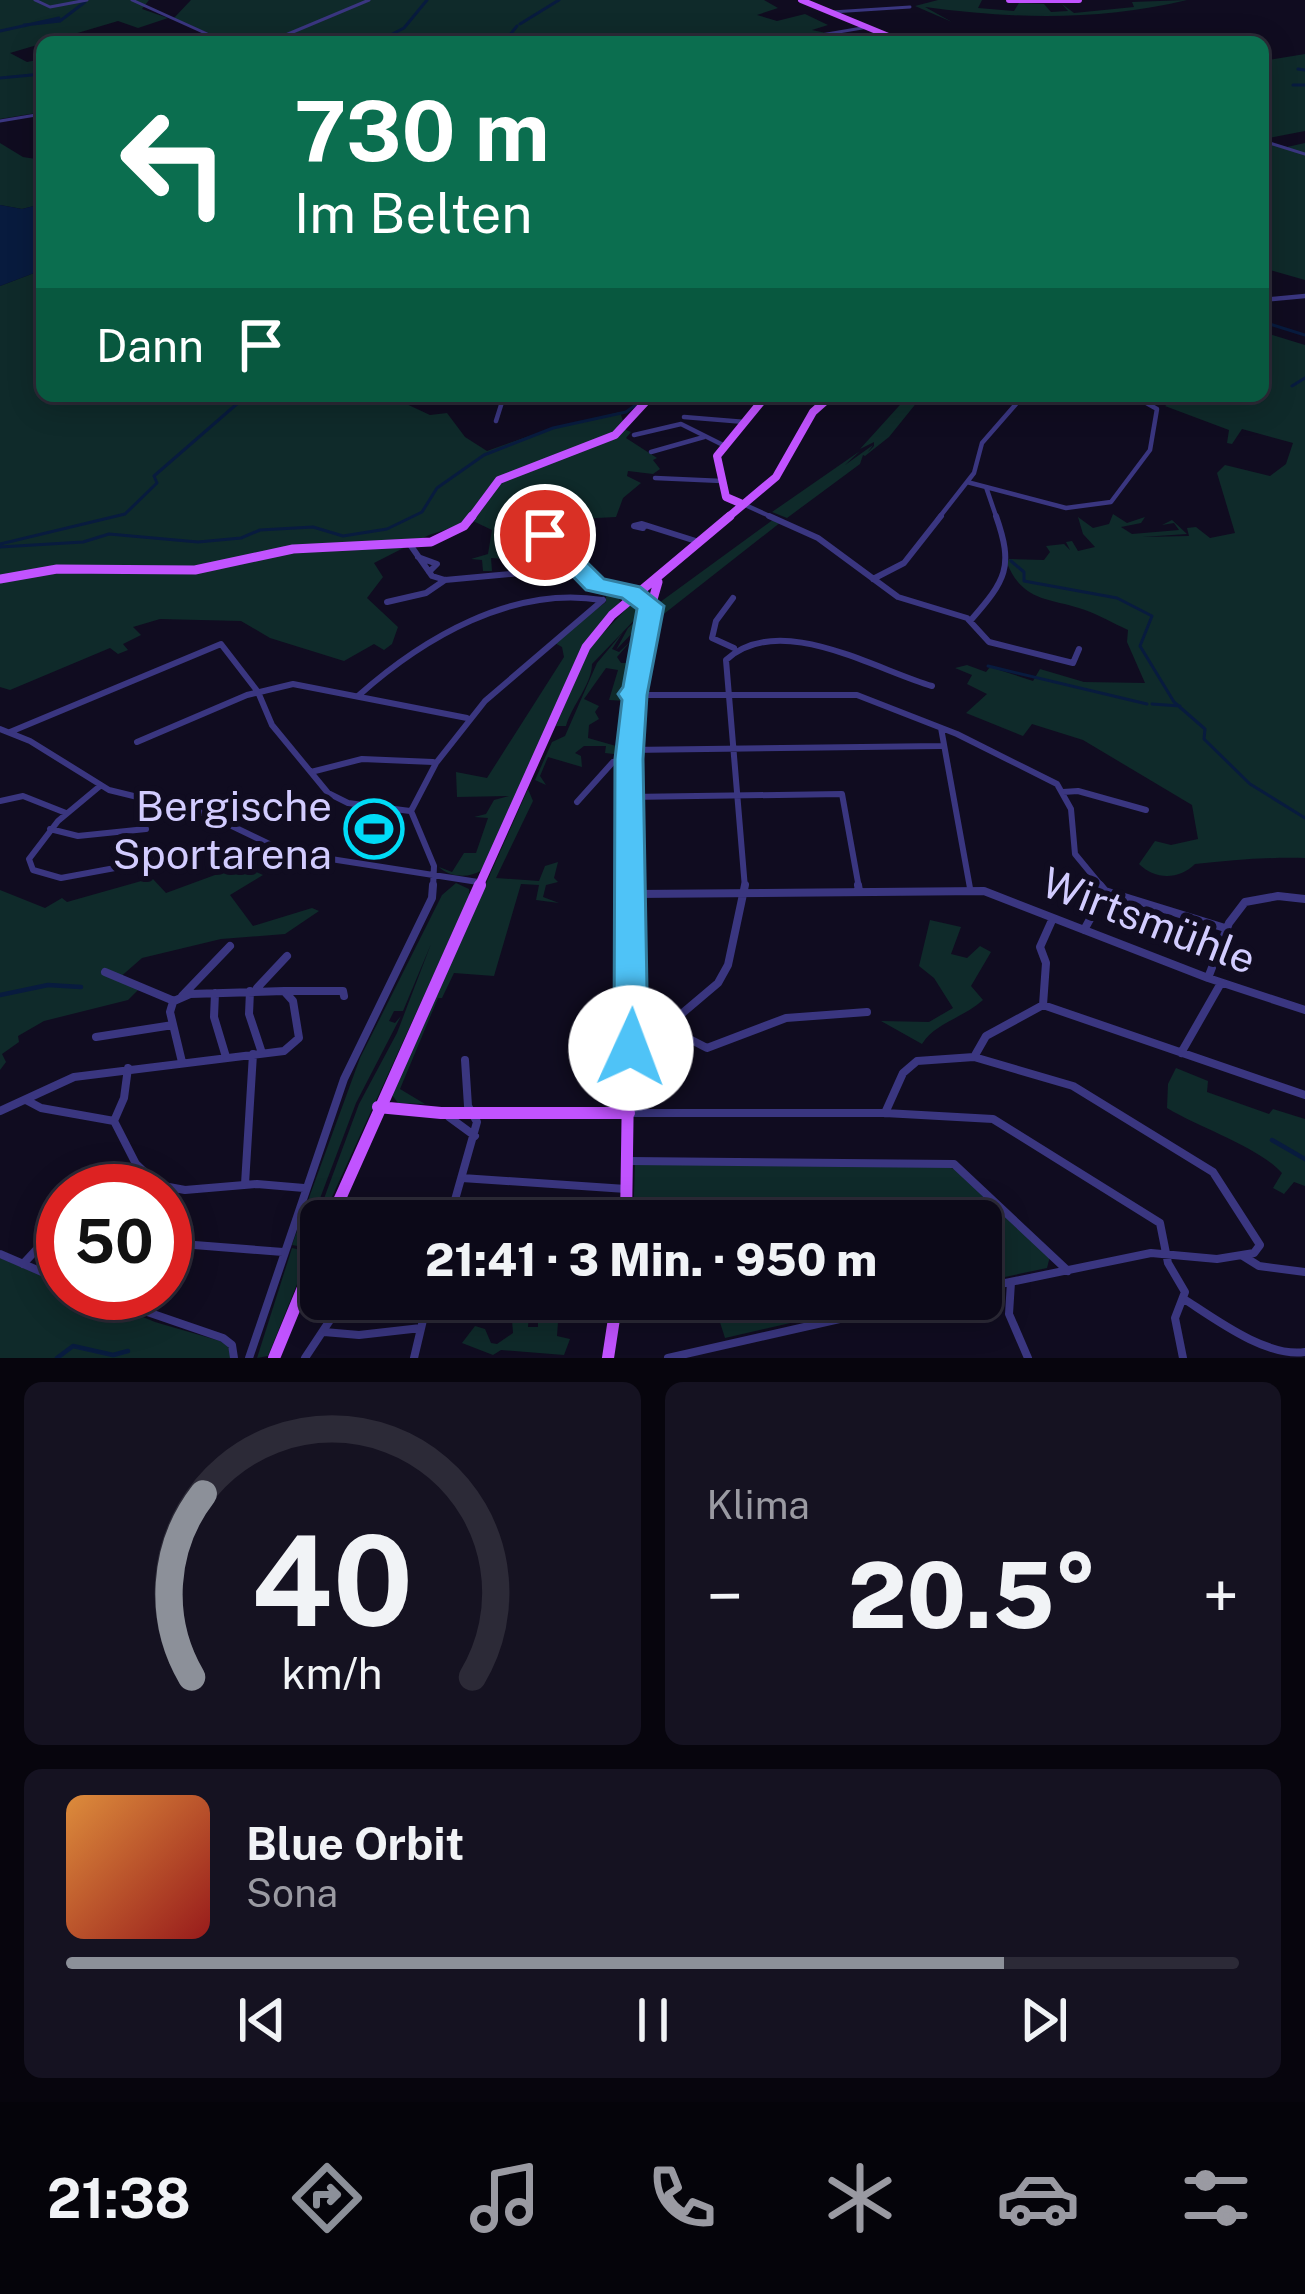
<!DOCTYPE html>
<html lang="de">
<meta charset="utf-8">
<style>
:root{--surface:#0c0918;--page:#151221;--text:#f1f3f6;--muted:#9a9aa2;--line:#2c2a37;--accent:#8c9099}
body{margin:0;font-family:"Public Sans",sans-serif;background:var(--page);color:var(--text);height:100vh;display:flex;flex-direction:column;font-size:45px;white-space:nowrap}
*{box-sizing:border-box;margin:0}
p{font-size:39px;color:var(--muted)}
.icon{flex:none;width:66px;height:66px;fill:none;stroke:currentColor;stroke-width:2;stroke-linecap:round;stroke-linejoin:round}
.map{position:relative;height:1358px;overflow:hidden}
.side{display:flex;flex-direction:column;gap:24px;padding:24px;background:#07050d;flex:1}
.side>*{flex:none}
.banner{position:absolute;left:36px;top:36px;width:1233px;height:366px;border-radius:18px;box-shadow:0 6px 30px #0003,0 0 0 3px var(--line);background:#0b6e4f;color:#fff;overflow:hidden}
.speed{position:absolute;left:36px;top:1164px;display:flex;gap:24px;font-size:60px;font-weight:700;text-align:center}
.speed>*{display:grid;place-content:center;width:156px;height:156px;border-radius:50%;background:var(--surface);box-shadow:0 6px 30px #0003,0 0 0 3px var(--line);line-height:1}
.speed .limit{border:18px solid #d22;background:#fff;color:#111}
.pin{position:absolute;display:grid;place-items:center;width:102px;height:102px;color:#fff;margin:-51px;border:6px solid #fff;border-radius:50%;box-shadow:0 3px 12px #0007}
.me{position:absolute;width:132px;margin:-66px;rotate:2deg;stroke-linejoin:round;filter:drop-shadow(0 0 9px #0008)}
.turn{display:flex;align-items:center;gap:42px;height:252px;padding:0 60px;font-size:54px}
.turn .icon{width:156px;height:156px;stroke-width:2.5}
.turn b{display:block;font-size:84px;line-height:102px}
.then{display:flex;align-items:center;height:114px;padding:0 60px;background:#0003;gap:24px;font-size:45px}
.big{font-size:90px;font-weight:800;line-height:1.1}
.side .card{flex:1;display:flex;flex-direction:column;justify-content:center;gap:18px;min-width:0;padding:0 42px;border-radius:18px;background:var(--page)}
.side .dial{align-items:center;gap:0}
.dial svg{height:312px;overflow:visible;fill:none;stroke:var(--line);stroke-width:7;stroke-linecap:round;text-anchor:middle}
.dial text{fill:var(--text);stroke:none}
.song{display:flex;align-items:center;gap:36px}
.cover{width:144px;height:144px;border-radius:18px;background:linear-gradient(135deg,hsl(30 70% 55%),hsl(0 70% 35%))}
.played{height:12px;border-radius:6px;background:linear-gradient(90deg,var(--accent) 80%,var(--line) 80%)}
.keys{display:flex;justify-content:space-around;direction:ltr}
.heat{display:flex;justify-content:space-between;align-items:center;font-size:66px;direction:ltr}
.side .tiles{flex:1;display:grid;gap:24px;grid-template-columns:1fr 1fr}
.card:last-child{grid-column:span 2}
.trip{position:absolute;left:300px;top:1200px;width:702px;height:120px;border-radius:18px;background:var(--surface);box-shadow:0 6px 30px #0003,0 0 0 3px var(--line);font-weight:800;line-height:120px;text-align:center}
.tabs{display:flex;height:192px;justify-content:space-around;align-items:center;background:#05040a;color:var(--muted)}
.tabs .icon{width:84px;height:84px}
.tabs .on{color:var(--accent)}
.tabs b{font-size:54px;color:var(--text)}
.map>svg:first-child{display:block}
.green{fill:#0f2a2a}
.water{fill:#081b3e}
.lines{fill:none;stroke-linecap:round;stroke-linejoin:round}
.stream-far1{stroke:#081b3e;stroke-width:3}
.stream{stroke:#081b3e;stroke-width:4.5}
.minor-far3{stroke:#3a3680;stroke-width:3}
.minor-far2{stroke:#3a3680;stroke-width:4.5}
.minor-far1{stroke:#3a3680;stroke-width:6}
.minor{stroke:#3a3680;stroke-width:8}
.major-far3{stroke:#c153ff;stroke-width:6}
.major-far2{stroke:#c153ff;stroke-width:8}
.major-far1{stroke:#c153ff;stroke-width:9}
.major{stroke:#c153ff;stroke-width:12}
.route{fill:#4fc3f7;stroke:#337fa1;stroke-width:3}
.labels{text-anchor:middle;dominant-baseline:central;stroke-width:12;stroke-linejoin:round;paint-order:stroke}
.poi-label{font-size:42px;fill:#d2ccff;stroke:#100c20;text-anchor:end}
.street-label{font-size:42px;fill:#d2ccff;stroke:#100c20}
</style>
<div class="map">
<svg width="1305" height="1358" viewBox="0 0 1305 1358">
<rect width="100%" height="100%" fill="#100c20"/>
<path class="green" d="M0,0H149L142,9L168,18L138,28L118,21L10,53L27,62L42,59V112L0,119Z
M191,0H764L778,8L757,15L777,21L805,14L828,25L812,30L826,33L836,42L864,37L879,42H295L299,36L295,33L269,41L183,42L216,36L173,19Z
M938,0H982L978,8L1014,11L1019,3L1044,4L1051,12L1068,11L1062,4H1049H1062L1074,13L1134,7L1132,2L1187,0C1099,21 1014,19 925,7L952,22L915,6Z
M1305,54V131L1263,139V61Z
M1263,141L1287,147L1305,143V280L1263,268Z
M0,143L23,157L42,160V204L22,209L0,205Z
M42,270V396H433L400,401L430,415L447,413L465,437L487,451L552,428L620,412L626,430L631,432L626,438L657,458L653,460L660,469L653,474L628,471L627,476L641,483L623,498L616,517L538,521L539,528L515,541L523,548L524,560L491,558L492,571H483L482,560L471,559L488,554L492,530L473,521L429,535L374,563L383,577L367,598L398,627L392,644L384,650L374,644L344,661L270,638L241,621L160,619L133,627L141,635L123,644L128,650L118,654L110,648L10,690L0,687V286Z
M1263,332L1305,345V858C1266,857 1233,860 1195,864C1179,880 1155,880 1139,864L1155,841L1171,845L1198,839L1192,805L1083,740L1032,724L1023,736L966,713L987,694L967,684L972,675L955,668L967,665L986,672L990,667L1033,681L1040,669L1084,682L1145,683L1127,642L1128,630C1113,623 1099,615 1085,610C1051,598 1023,603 1007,563L1009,559L1044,560L1050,552L1046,546L1064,544L1070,550L1066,542L1072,541L1078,551L1095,547L1083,534L1078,517L1093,528L1109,524L1113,514L1127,523L1145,517L1141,523L1121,527L1132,534L1179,530L1174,523L1162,525L1172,520L1187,534L1142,537L1189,536L1187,528L1196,527L1210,538L1235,533L1217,473L1225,465L1270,476L1286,464L1293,443L1242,429L1232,444L1227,443L1229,430L1165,406L1178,396H1263Z
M908,396H922L889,437L865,456L863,455L860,464L787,518L772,512L860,451L845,465L873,445L868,452L874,446V442L860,449Z
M774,519L781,522L660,617H652L653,611L616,650L628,628L641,616Z
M606,591L619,596L620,603L583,646L482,870C469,879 449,877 439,867L452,872L464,853H476L488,818L474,817L486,814L494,800L509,796L457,797L456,772L487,778L564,657L562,647L553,642L606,602Z
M629,606L644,610L592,664C592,684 572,705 566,726H556L588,649Z
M623,632L612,649L619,652L631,641L617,657L621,663H629L637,643L626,701L609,700L618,670L606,668L584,699L599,706L595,712L599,719L589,725L588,738L623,748L622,755L605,753L606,746H584L575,753L581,756L582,767L548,757L540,776L546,785L535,780L552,742L565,736L597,663Z
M528,789L533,801L496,878L539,881L545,866L558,862L554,878L558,882L546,885L543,897L559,903L536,900L539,885L521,884L494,976L454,973L442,998H438L400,1089L425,1104L398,1103L392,1095Z
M234,868L240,873L254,871L263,875L230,895L253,926L312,908L319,911L285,934L221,939L142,958L118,979L138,990L128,1000L44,1021L18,1036L19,1042L2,1054L6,1062L0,1070V890L45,908L62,898L67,902L152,878L166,893Z
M456,883L469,889V897L321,1221L314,1249L292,1245L297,1231L319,1212L359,1104L397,1033L431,944L403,1011H394L389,1021L395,1023L401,1016L356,1103L316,1209L299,1225L360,1058L442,895Z
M930,920L961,927L951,954L967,958L980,946L991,952L971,986L983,1000C963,1018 935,1023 922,1044L881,1021L929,1022L953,1008L934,978L919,966Z
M1176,1068L1208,1081L1207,1092L1269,1114L1273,1109L1305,1119V1186L1294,1182L1284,1194L1273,1188L1282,1173C1257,1146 1202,1129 1167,1108L1168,1084Z
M635,1164L944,1165L961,1172L1050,1256L1047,1268L981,1282V1221H633Z
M292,1248L310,1252L268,1356L257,1358Z
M0,1258L63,1284V1293H84L155,1322L220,1341L228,1346L231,1358H0Z
M680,1299H895L725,1338L717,1313L689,1320Z
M529,1313L528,1327H538V1318L546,1314L558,1322L557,1336L570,1339L564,1355L501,1350L493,1355L462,1343L475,1326L485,1329L491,1343L497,1344L513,1333L512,1320Z"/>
<path class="water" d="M42,204V270L0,286V205L22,209Z"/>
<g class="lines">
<path class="stream-far1" d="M520,24L559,0
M24,25L60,21L85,2
M0,31L59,18
M377,42L404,28L427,0
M504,42L517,26
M640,42L677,39
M1298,69L1305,70
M0,78L42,74
M1293,85H1305
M1263,322L1305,335
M1292,386L1305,378
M0,544L125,514L157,483L154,476L246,396
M0,547L83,542L109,534L198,542L241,538L260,530L313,527L343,536L387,529L422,512L437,488L484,455L553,428L626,412L637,404
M1011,561L1024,572V581L1117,598L1152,616L1140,646L1174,702L1205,729L1204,739L1250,784L1305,818
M988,666L1147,704
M1152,704L1180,706"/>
<path class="stream" d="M0,995L48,985L81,987
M1272,1140L1305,1159
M57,1358L73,1346L113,1355L128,1351"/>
<path class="minor-far3" d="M35,0L50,7L87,0
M132,0L225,42
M832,12L910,7
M269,42L369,0
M811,42L821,35L868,27
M0,121L42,114
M1263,141L1305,154"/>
<path class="minor-far2" d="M1263,300L1305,296
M481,396L502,402L550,396
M684,417L745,422
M496,421L502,402
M634,435L681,424L723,445
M651,452L704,437
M655,478L722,481
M967,482L1066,508L1111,502L1150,450L1157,409L1134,396
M986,487L997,519
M741,503L776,519
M938,519L974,473L982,443L1023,396"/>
<path class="minor-far1" d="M769,516L818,538L898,597L967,618L989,642L1073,663L1079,649
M540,522C556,564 597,582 636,596
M643,528L634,526L642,524L699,542
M411,546L432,576L445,580L576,568
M418,557L437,564L429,572
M873,579L904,563L941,516
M733,598L716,621L712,638L734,648
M387,602L426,593L445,580
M971,620C1006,580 1014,567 996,516
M644,695H857L957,734L1057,784L1071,809L1075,854L1103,888
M358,696C423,638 513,585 602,600
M941,728L970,888
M0,729L30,741L109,790L207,814L286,852L478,882
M10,732L221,644L258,692L272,725L328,793L348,803L410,811
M137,742L247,695L293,684L467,718
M629,750L941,746
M311,772L362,759L433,762
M100,786L58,821L29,859L33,870L61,878L169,858
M1063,792L1078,791L1146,810
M629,797L842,794L859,888
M0,801L23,796L66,813
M577,802L613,762L629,759
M50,829L78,836L146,829
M433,888L434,866L411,811L436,763L485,701L603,600
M745,888L726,660C779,611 874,669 932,686"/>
<path class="minor" d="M858,885L859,891
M1100,885L1105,891
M1105,891L1225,928
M634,894L984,891L1208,978L1305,1010
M1084,930L1105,892
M105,972L174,1001
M1208,978L1229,923L1245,902L1278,896L1305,899
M257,988L287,956
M250,991L249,1014L262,1053
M284,991H343L344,996
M215,993L214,1017L226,1057
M182,996L230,946
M173,1002L170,1012L182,1062
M1043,1005L1305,1095
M1043,1005L1046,963L1040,947L1053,918
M666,1027L707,1048L786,1018L867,1012
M632,1029L666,1027L718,983L728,965L745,885
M96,1037L173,1025
M1181,1053L1221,983
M974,1057L986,1036L1043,1005
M26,1100L41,1108L114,1121
M0,1111L74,1077L284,1051L299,1038L293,1001L284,991L190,994L174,1001
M630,1113H885L993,1119L1160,1223L1168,1263L1185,1292L1175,1318L1183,1358
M885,1113L903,1073L917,1061L974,1057L1073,1086L1213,1172L1260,1245L1254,1253L1217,1259L1151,1253L981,1288
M449,1117L475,1136
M114,1121L136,1164L158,1185L185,1190L257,1184L304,1188
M114,1121L124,1098L128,1068
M629,1161L954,1164L1068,1271
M462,1178L626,1189
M245,1184L253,1054
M91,1191L139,1167
M449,1221L477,1122L468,1106L465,1060
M169,1243L283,1252
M0,1254L63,1281
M1243,1256L1259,1266L1305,1272
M23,1264L63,1221
M1011,1282L1009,1314L1028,1358
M92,1293L223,1338L232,1345L234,1358
M1184,1299C1215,1319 1267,1358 1305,1352
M324,1332L359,1335L421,1328
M249,1358L344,1079L432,898L433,885
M305,1358L344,1299
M414,1358L428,1299
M668,1358L928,1299"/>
<path class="major-far3" d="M801,0L903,42
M1009,0H1079"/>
<path class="major-far2" d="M740,503L726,497L717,456L766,396
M470,519L499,480L615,435L651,396
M726,519L776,477L813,412L831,396"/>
<path class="major-far1" d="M0,579L57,569L195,570L293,549L431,542L464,526L472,516
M478,888L586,647L612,615L730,516
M631,888L629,759L636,698L631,695L636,691L645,627L658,582"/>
<path class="major" d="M378,1107L441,1113H629
M330,1221L480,885
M626,1221L631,885
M274,1358L321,1244
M608,1358L617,1299"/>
</g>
<path class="route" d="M545,528L554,530L604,579L640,587L664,606L647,695L643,759L648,1048L643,1057L631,1061L619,1057L614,1048L615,759L622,700L618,694L623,687L637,609L622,598L586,590L533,535Z"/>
<defs>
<symbol id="stadium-ring" viewBox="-11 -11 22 22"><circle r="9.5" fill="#100c20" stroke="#00dbf7" stroke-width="1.5"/><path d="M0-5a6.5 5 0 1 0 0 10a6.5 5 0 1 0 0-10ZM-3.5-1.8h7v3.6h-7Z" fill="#00dbf7"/></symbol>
</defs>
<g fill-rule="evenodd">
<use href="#stadium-ring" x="341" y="796" width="66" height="66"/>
</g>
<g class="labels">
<g class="poi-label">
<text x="332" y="805">Bergische<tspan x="332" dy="48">Sportarena</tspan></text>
</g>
<g class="street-label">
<text transform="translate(1149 920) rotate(21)">Wirtsmühle</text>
</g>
</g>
</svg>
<div class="speed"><div class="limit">50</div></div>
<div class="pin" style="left:545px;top:535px;background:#d93025"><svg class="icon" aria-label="arrive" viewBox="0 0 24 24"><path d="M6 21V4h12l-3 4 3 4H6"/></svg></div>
<svg class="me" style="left:631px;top:1048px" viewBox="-20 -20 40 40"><circle r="19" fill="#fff"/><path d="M0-13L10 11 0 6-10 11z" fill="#4fc3f7"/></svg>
<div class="trip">21:41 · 3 Min. · 950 m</div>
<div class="banner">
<div class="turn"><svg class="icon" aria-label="left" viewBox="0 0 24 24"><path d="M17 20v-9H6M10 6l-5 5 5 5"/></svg><div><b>730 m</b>Im Belten</div></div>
<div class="then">Dann<svg class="icon" aria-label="arrive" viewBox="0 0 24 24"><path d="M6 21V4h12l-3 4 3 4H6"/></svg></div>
</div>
</div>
<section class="side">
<div class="tiles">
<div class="card dial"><svg viewBox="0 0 100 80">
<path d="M14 69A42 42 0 1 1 86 69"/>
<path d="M14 69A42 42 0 0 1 17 22" stroke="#8c9099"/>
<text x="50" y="56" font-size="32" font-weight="700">40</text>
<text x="50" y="72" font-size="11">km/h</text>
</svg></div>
<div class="card"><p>Klima</p>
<div class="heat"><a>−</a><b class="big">20.5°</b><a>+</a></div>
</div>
<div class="card">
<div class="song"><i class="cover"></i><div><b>Blue Orbit</b><p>Sona</p></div></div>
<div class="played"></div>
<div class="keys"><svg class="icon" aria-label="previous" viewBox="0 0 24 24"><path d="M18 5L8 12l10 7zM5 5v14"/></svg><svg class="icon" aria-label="pause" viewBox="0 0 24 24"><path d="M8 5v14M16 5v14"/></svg><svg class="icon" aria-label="next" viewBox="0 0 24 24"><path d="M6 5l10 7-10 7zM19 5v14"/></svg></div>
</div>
</div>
</section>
<nav class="tabs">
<b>21:38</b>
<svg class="icon on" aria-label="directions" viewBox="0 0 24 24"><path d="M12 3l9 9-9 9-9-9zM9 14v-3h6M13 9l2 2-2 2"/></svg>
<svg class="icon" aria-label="music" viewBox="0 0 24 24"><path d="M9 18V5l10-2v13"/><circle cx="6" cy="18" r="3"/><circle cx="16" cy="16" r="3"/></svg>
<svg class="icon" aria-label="phone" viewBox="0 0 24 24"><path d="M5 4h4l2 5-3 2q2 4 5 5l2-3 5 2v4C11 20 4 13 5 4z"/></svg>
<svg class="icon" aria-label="climate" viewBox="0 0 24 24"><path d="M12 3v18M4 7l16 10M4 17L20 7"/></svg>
<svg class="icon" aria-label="car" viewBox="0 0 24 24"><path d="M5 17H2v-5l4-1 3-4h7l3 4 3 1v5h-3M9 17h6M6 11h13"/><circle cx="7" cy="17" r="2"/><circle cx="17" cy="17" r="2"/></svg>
<svg class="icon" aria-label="filters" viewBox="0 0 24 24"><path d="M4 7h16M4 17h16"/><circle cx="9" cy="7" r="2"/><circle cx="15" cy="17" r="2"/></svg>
</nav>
